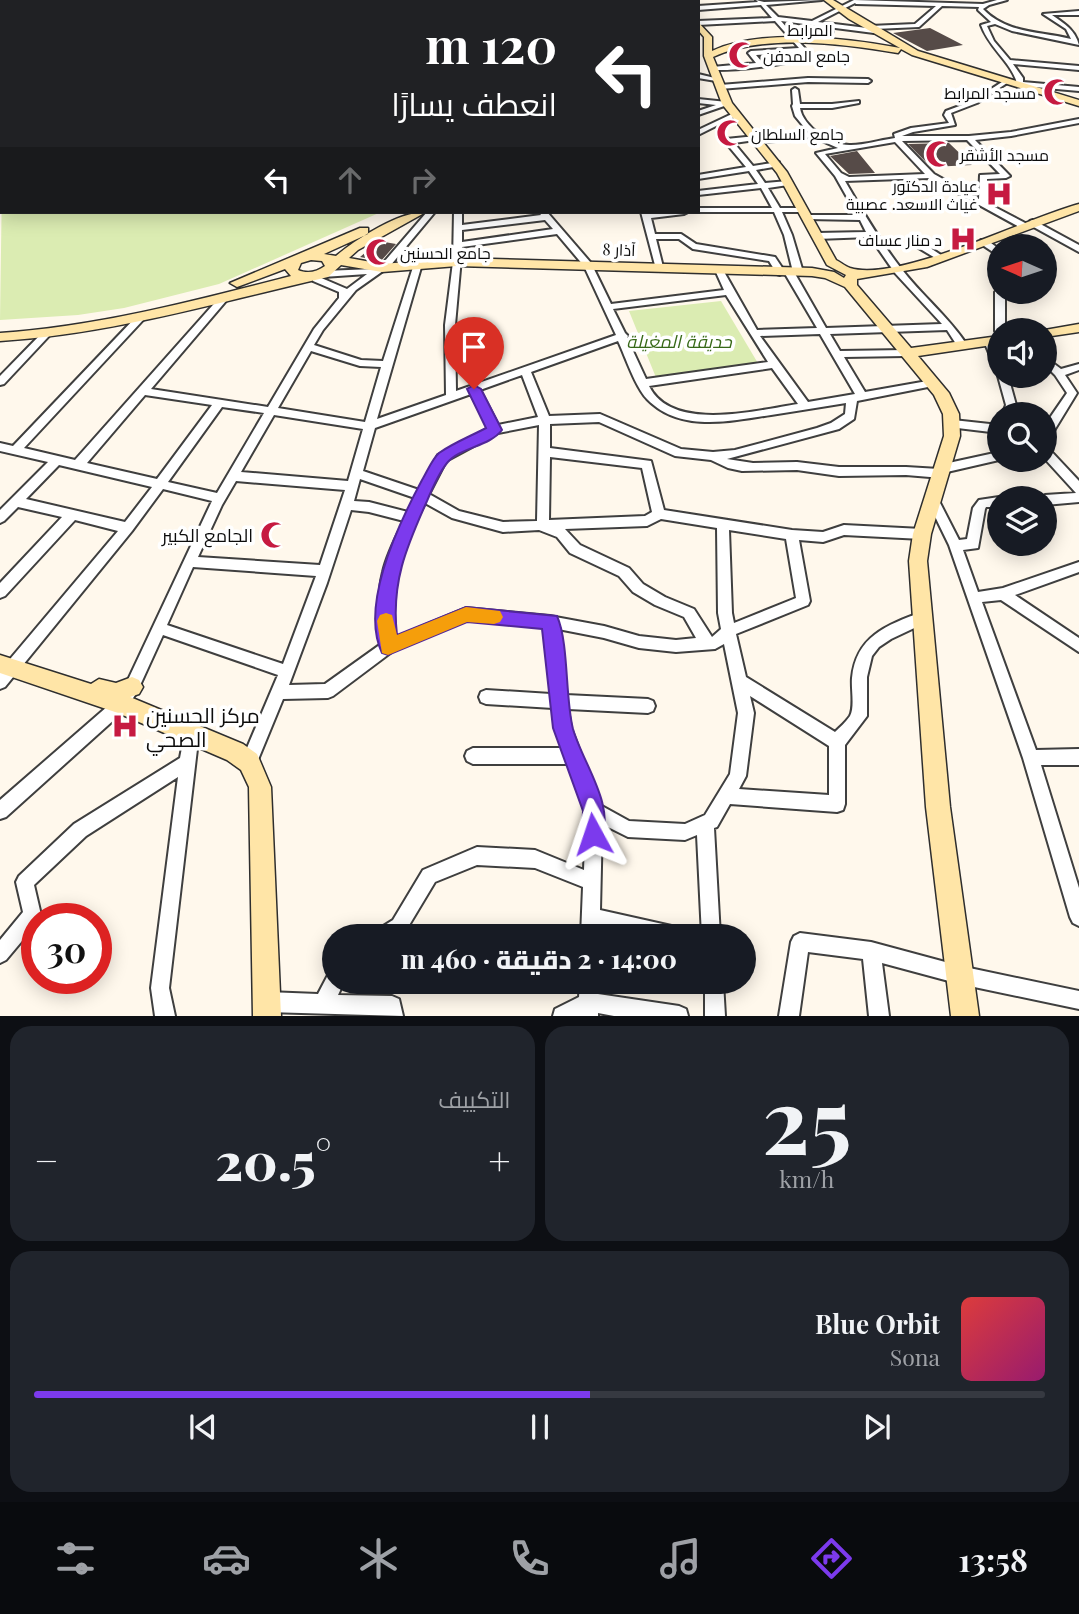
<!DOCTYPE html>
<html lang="ar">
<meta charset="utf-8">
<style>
:root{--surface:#171b24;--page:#20242c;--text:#f1f3f6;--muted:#9ea1a6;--line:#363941;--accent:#7c3aed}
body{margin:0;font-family:"Playfair Display",Cairo,serif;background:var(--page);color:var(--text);direction:rtl;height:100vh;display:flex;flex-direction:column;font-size:26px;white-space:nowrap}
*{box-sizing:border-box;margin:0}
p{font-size:23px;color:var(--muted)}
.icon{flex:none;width:38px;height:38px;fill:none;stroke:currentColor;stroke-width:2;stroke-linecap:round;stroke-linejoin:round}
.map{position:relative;height:1016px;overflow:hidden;direction:ltr}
.side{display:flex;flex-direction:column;gap:10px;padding:10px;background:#0d0f14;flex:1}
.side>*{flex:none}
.banner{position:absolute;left:0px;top:0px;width:700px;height:214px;box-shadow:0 4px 18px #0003;direction:rtl;background:#202124;color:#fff;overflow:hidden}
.needle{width:46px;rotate:273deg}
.tools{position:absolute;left:987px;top:234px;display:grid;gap:14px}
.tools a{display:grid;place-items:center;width:70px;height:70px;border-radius:50%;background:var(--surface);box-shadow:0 4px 18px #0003;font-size:35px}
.speed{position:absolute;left:21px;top:903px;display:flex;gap:14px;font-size:35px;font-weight:700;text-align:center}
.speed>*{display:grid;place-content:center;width:91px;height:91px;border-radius:50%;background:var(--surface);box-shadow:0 4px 18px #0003;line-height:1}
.speed .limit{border:10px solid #d22;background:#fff;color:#111}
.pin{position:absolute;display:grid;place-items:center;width:60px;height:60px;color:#fff;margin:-72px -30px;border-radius:50% 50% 50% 0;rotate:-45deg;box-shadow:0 0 7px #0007}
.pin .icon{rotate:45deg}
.me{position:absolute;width:77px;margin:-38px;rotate:355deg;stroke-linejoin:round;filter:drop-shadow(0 0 5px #0008)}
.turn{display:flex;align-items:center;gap:24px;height:147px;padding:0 28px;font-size:32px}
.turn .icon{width:91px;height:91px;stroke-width:2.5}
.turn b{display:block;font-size:49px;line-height:60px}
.lanes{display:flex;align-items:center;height:66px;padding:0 28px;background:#0003;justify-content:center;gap:35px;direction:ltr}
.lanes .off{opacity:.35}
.big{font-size:52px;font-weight:800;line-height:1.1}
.side .widget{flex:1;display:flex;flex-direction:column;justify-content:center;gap:10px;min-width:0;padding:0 24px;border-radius:21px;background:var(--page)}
.side .dial{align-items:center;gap:0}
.dial b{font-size:91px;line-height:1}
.song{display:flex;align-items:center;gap:21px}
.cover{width:84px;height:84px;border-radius:10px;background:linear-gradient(135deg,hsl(0 70% 55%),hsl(320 70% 35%))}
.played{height:7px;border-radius:4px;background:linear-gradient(90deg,var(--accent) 55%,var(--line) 55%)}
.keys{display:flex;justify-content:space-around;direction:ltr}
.heat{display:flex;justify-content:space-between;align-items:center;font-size:38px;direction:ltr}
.side .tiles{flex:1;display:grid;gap:10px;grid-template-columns:1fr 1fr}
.widget:last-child{grid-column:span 2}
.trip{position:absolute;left:322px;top:924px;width:434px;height:70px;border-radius:35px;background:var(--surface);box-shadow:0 4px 18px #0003;font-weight:800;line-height:70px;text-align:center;direction:rtl}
.dock{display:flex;height:112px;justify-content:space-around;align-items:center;background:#090b0e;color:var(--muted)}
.dock .icon{width:49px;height:49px}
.dock .active{color:var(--accent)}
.dock b{font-size:32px;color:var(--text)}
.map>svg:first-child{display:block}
.green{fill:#dbecb2}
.building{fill:#564b48}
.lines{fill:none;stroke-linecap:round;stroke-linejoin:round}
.minor-casing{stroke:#3f3f3f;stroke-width:4}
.secondary-casing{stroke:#2e2e2e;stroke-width:3}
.primary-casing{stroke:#1d1d1d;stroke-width:4}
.minor{fill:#fff;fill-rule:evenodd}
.secondary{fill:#ffe5a7;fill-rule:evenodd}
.primary{fill:#ffba5c;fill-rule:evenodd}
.route{fill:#7c3aed;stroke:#51269a;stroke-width:2}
.slow{fill:#f59e0b}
.labels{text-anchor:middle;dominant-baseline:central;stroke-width:7;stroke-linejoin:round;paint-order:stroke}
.far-street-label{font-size:16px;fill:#0c0c0c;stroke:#fff}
.far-poi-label{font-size:16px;fill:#0c0c0c;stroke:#fff;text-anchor:start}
.park-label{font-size:18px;font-style:italic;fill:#376918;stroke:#fff}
.poi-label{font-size:18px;fill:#0c0c0c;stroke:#fff;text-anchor:end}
.near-poi-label{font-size:21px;fill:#0c0c0c;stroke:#fff;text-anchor:start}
</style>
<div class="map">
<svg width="1079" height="1016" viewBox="0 0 1079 1016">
<rect width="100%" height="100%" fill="#fff8ec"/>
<path class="green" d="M2,182V212H381L219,284L124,308L78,315L0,320Z
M721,301L759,365L657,380L629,311Z"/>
<path class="building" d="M930,28L963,45L927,51L893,33Z
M949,143L972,165L931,167L908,144Z
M857,151L875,173L849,174L830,156Z
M379,241L396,244L381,261L360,257Z"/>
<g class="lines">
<defs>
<path id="minor" d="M39,0H46L47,2H41Z
M169,0H175L176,2H170Z
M295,0H301V2H295Z
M376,0H382L375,2Z
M756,0L764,2L822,0L766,5L778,17L812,21L854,0L983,4L997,0H1007L989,5L983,9C1007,34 1040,31 1071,39L1066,29L1043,14L1079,11V15H1052C1065,24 1075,30 1079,45L1012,31L995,24L987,26L994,41L1010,60L1079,66V70L1013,64L1023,78V82L1079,87V91L1023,86L1018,87C1014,64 990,50 981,25L991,22L978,10L979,7L942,6L919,27L875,29L877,31L874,33L781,21L788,29L830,30L833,32L830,34L791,33L811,55V57C784,65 738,71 710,70L712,67L756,63L748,53L751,51L799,48L775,21L698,25V21L772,18L761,5L698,10V6L758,2ZM855,3L856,4L936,6L915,24L870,26L867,28L818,22ZM802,52L805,55L792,59L762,62L756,55Z
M0,62H2V66H0Z
M698,74L719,79L716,81L698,78Z
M808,78L868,79L871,81L868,83L808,82L720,89L717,87L720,85Z
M1005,80L1007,81V83L977,103L951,113L955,125L913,132L902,136H969L1011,132L1079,119V123L1011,136L975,140L1010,176L1006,178L987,179V203L1027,224V228H1021L930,178L845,181C862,210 879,240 900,267C921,295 948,316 967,345L966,347H958L947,330L830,334L840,351L906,350L911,353L906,356L844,357L865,392L933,380L938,383L933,386L857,401L854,419L839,429L727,459L753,463L797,462L839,467H906L939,469L940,465L944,464L999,452V460L947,472L946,477L942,478L906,475L839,476L797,470L742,471L728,468L711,460L675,456L599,422L550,424V448L651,461L664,510L792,530L823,532L844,525L922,529L926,530L928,534L926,538L922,539L844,535L823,542L799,540L810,601L808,605L736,634L746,677L835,732C840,727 846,722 850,716C855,707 851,689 852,678C856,636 887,625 922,612L927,614L929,618L927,622L891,639L879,647L872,656L867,677V716L845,745V804L843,810L837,812L730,804L717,827L714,828L720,936H702L697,835L685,840L628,837L602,824L600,910L676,927L682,930L685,936H637L599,928V936H581L583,887L535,868L477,865L435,882L405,932L399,936H374L377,930L393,920L423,870L477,847L535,850L584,870L586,811L568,764H473L467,761L465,756L467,751L473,748H563L555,728L553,708L486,704L481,702L479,697L481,692L486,690L551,694L544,627L467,620L393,651L333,696L328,698L283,699L255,767L249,770L243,767L241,762L278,675L163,635L137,692L126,709L6,817L0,819V800L116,699L127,682L212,501L163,489L132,531L5,687L0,689V671L118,531L75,520L5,596L0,598V583L62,517L18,507L4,521L0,523V510L48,462L0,451V443L13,446L136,317H142L144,319L24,448L75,460L220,297H226V301L151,389L268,407L314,329L339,298V292L313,281V277H319L347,289L367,274L323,277L318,274L323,271L374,269L384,262L427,212H435L390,266L356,290L323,330L314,345L361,360L383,361L414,264L421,262L422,264L377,419L446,395L445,325L453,262L454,212H462V225L541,215L539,212H547L591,263L611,304L724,290L715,270L719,267L723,270L757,330L817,328L784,272L780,275L777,274L769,261L693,249L679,239H656L663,267L656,269L641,212H688L684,214L651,218L655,234H681L696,244L775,257L785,272L789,269L793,272L784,235L774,212H695H698V208H772L761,188L698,195V191L758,184L749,171L698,179V175L746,167L726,143V139L756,136L759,139L809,133L795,116L792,106L793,104L792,90L795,88L798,90L800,104H832L859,101V103L832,108H800C803,127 832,146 851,145C865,145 880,140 895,138L894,134L911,128L949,123L944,115L946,111L973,101ZM813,137L838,148L816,153L835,176L857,215H807L803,217L807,219L860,220L866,232L817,233L813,236L817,239L870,237L895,273L942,324L826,328L794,272L798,275L803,272L792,235L782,212H803L807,210L803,208H780L768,188L788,185L792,183L788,181L765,183L756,170L779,166V162L753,166L734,143L755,140L758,143ZM967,140L1000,174L980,175L979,199L934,174L902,141ZM895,142L925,174L849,177L841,173L825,154ZM545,220L553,229L462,242V230ZM557,234L584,266L616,335L456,391L455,325L462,247ZM726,295L768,362L646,379L627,338L628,336L625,333L613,309ZM820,334L855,394L808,402L760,336ZM618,341C626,358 635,386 647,399C680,433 730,421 771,415C797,411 821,407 846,403L845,414L831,423L817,428L735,450L713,452L681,449L600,414L549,416L531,372ZM311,351L360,366L381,367L365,422L278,408ZM772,368L798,404C758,410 672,433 649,386ZM522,375L538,417L498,425L480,390ZM471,394L489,428L438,455L419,490L363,471L375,428ZM145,395L212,405L157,479L87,463ZM222,407L264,413L217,493L168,482ZM274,415L363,429L348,481L241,472ZM539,425L537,521L503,522L459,511L429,494L446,461L498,433ZM550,457L642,468L652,512L645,516L549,520ZM59,465L152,487L125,522L26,499ZM360,479L415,498L408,512L369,502L354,501ZM236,481L345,490L320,565L198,557L222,505ZM425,503L452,518L503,532L539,530L557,537L570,553L619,576L633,592L655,605L684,617L696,638L676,640L639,636L604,626L550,616L466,608L394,638C393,617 391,591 396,571C403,547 414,525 425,503ZM351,510L369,512L404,521C396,537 387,554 383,572C377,595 379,621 381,644L325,684L289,685L327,583ZM661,519L717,528L718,613L721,629L712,637L694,609L665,597L643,584L629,568L580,545L565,529L647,526ZM729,530L786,539L796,598L734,623L732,613ZM193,567L316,576L283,664L167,625ZM558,629L604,638L639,648L676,652L715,649L724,644L738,713L730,774L705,815L685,824L629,821L600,805L571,728L568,709L648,713L653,711L655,706L653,701L648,699L566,695ZM750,696L829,746V795L739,789L746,776L754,713Z
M698,99L727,102L730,104L698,115V111L716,105L698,103Z
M734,113L736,114V116L698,135V130Z
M1033,220L1079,245V252L1030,225V221Z
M912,240H918L944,257L937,259L912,244Z
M981,240H987L999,249V256L981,244Z
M999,289V292H1005V331H999V334L995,331V292Z
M46,331L49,332V336L4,384L0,385V376L43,332Z
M989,338C1000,343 999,358 999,368L994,365L984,341Z
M1045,357L1061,369L1079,364V370L1065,375L1077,393L1052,434L1045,438V425L1067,393L1055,375L1045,365Z
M999,374V376H1008L1016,405L1013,415H1002L1006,405L998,376Z
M953,420L999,425V433L949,427L947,424Z
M1045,448L1049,449L1079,481V502L1045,505V499H1040L1045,495L1076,493L1045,459Z
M933,495L937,497L959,540L967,539L973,508L979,500L999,497L1003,499H999V507H986L985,509L978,548L963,550L978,592L1003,588L1079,562V572L1015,595L1079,638V652L1001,600L982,602L1036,750L1079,749V765H1041L1079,888V926L1073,923L1070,917L1023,758L949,545L927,500Z
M191,725L196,727L199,732L169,988L175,1016H155L151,988L178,777L86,836L34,885L41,915L39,919H37V923L6,960L0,963V940L23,912L16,882L19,876L74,824L180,758L186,727Z
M800,933L871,942L960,966L1079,991V1009L960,984L882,963L889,1016H869L863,959L808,952L799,1016H779L791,942L794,936Z
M334,973V982H344L338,995L392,996L399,999L403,1016L267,1012L260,1009L257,1002L260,995L267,992L318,994L328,975Z
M580,982H598V994L679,1006L686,1009L688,1016H614L598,1013V1016H553L555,1009L579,997Z
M705,982H723L725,1016H705Z"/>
<path id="secondary" d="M152,0H163L150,2Z
M458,0H467L456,2Z
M669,0H677L679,2H670Z
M824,0H833L918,51L1079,100V106L912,55L901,49L898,53C844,44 764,33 713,57L732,103L787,172L836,260C840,262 845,266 850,268C898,283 1026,218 1079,204V211L927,267L857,279V285L911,348L999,336V344L918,356L949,393L959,414L960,436L931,534L927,561L950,807L979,1016H951L926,807L909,561L913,534L944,436L943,414L934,395L845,287L825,278L812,276L457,266L382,272L341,265L328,277C219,302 112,334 0,341V333C100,326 194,301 291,276L285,269L237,287L230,283L360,228H368V234L324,254L336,256C356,239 400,211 426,212L358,250L349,258L382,264L457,258L812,268L834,272L844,278L846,275L827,265L777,173L722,104L704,56V37L698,30V22L712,37V51C761,28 848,38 900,48L849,19ZM311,260L322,261L325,266C317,272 307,274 298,270L301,263Z
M2,48V54L0,55V49Z
M0,157H2L0,164Z
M0,170H2L0,177Z
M1079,324V332L1045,337V331H1039Z
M0,655L91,684L99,679L116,683L132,677L139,680L143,687L139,694L130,697L243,744L257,754L271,787L281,1016H253L249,787L241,770L227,760L118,713L0,673Z"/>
<path id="primary" d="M96,0H122L95,2Z
M126,0H147L124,2Z
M2,10V16L0,17V11Z"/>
</defs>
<use href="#minor" class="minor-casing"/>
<use href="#secondary" class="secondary-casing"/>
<use href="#primary" class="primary-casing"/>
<use href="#minor" class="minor"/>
<use href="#secondary" class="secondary"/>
<use href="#primary" class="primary"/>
</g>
<path class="route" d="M474,385L481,389L502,430C489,447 460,447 447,463C439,473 432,489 427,501C406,548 391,583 397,635L466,607L557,616C569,643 565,698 573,729C583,764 616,805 601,842L593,845L586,842L582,834L583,811L553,728L542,629L467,622L388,655L382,653C359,605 399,523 422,480C427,472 432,459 439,453C453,443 471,436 486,428L467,389Z"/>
<path class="slow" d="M466,607L500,611L503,617L500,622L494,624L467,622L388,655L382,653L377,621L380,615L386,613L392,615L397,635Z"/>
<defs>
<symbol id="mosque-bare" viewBox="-9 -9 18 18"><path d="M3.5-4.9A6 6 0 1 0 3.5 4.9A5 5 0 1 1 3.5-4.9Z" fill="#c61a41" stroke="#fff" stroke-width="2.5" paint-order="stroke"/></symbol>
<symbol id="hospital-bare" viewBox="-9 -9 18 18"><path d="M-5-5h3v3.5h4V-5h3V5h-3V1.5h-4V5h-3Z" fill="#c61a41" stroke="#fff" stroke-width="2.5" paint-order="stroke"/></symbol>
</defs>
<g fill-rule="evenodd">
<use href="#mosque-bare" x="723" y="36" width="38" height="38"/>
<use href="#mosque-bare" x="1038" y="73" width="38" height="38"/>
<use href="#mosque-bare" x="711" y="114" width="38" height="38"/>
<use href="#mosque-bare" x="920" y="135" width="38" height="38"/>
<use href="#hospital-bare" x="980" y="175" width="38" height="38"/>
<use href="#hospital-bare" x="944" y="220" width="38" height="38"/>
<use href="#mosque-bare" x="360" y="233" width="38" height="38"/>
<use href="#mosque-bare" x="255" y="516" width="38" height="38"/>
<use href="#hospital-bare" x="106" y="707" width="38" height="38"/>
</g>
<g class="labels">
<g class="far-street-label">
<text x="810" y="29">المرابط</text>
<text transform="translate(619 249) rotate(2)">8 آذار</text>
</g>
<g class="far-poi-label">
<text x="763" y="55">جامع المدفن</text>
<text x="1036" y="92" text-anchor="end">مسجد المرابط</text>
<text x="751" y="133">جامع السلطان</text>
<text x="960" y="154">مسجد الأشقر</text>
<text x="978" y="185" text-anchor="end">عيادة الدكتور<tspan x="978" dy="18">غياث الاسعد. عصبية</tspan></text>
<text x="942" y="239" text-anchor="end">د منار عساف</text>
<text x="400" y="252">جامع الحسنين</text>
</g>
<g class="park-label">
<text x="679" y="341">حديقة المغيلة</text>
</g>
<g class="poi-label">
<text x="253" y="535">الجامع الكبير</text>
</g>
<g class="near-poi-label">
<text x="146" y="714">مركز الحسنين<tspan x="146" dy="24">الصحي</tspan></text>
</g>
</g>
</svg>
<div class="tools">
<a><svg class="needle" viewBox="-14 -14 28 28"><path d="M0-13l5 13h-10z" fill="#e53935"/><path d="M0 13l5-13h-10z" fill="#9ea1a6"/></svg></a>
<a><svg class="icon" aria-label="sound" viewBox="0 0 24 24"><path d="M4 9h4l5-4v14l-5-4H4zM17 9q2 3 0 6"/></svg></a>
<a><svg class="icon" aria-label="search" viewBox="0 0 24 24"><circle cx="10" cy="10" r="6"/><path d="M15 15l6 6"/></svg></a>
<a><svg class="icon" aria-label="layers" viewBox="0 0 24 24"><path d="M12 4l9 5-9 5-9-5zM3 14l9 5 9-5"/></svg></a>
</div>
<div class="speed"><div class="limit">30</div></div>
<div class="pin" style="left:474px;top:389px;background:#d93025"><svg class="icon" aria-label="arrive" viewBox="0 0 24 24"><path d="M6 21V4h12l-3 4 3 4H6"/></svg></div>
<svg class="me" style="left:593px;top:834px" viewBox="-20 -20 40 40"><path d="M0-17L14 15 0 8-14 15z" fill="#7c3aed" stroke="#fff" stroke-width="4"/></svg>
<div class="trip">14:00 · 2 دقيقة · 460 m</div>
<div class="banner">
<div class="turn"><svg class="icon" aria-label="left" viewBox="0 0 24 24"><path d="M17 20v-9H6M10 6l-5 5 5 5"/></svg><div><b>120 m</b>انعطف يسارًا</div></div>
<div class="lanes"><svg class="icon" aria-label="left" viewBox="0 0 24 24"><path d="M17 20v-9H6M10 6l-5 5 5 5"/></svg><svg class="icon off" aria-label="ahead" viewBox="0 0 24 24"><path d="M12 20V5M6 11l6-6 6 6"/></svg><svg class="icon off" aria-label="right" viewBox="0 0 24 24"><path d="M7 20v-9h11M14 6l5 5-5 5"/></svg></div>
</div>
</div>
<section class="side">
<div class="tiles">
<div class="widget dial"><b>25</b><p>km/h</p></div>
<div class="widget"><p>التكييف</p>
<div class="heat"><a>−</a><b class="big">20.5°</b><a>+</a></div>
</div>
<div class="widget">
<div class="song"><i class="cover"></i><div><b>Blue Orbit</b><p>Sona</p></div></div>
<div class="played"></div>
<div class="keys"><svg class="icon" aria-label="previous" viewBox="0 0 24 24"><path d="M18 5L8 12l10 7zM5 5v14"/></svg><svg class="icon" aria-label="pause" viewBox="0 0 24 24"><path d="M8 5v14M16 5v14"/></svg><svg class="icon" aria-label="next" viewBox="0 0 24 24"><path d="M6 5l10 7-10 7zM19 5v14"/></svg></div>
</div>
</div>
</section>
<nav class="dock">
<b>13:58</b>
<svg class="icon active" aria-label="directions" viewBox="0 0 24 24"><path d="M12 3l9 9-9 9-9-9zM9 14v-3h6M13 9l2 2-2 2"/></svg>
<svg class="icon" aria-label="music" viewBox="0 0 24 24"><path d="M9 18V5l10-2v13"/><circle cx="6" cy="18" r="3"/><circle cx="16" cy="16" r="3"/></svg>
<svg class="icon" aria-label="phone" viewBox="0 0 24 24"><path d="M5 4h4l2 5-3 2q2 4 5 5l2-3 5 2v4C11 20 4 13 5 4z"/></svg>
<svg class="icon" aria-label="climate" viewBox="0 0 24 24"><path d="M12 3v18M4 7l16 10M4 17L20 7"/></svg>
<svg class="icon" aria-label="car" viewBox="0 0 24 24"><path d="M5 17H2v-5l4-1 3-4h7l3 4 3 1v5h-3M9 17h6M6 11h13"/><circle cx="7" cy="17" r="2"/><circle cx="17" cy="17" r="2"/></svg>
<svg class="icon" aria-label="filters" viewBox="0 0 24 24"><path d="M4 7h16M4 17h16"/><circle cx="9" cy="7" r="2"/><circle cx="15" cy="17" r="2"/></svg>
</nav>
